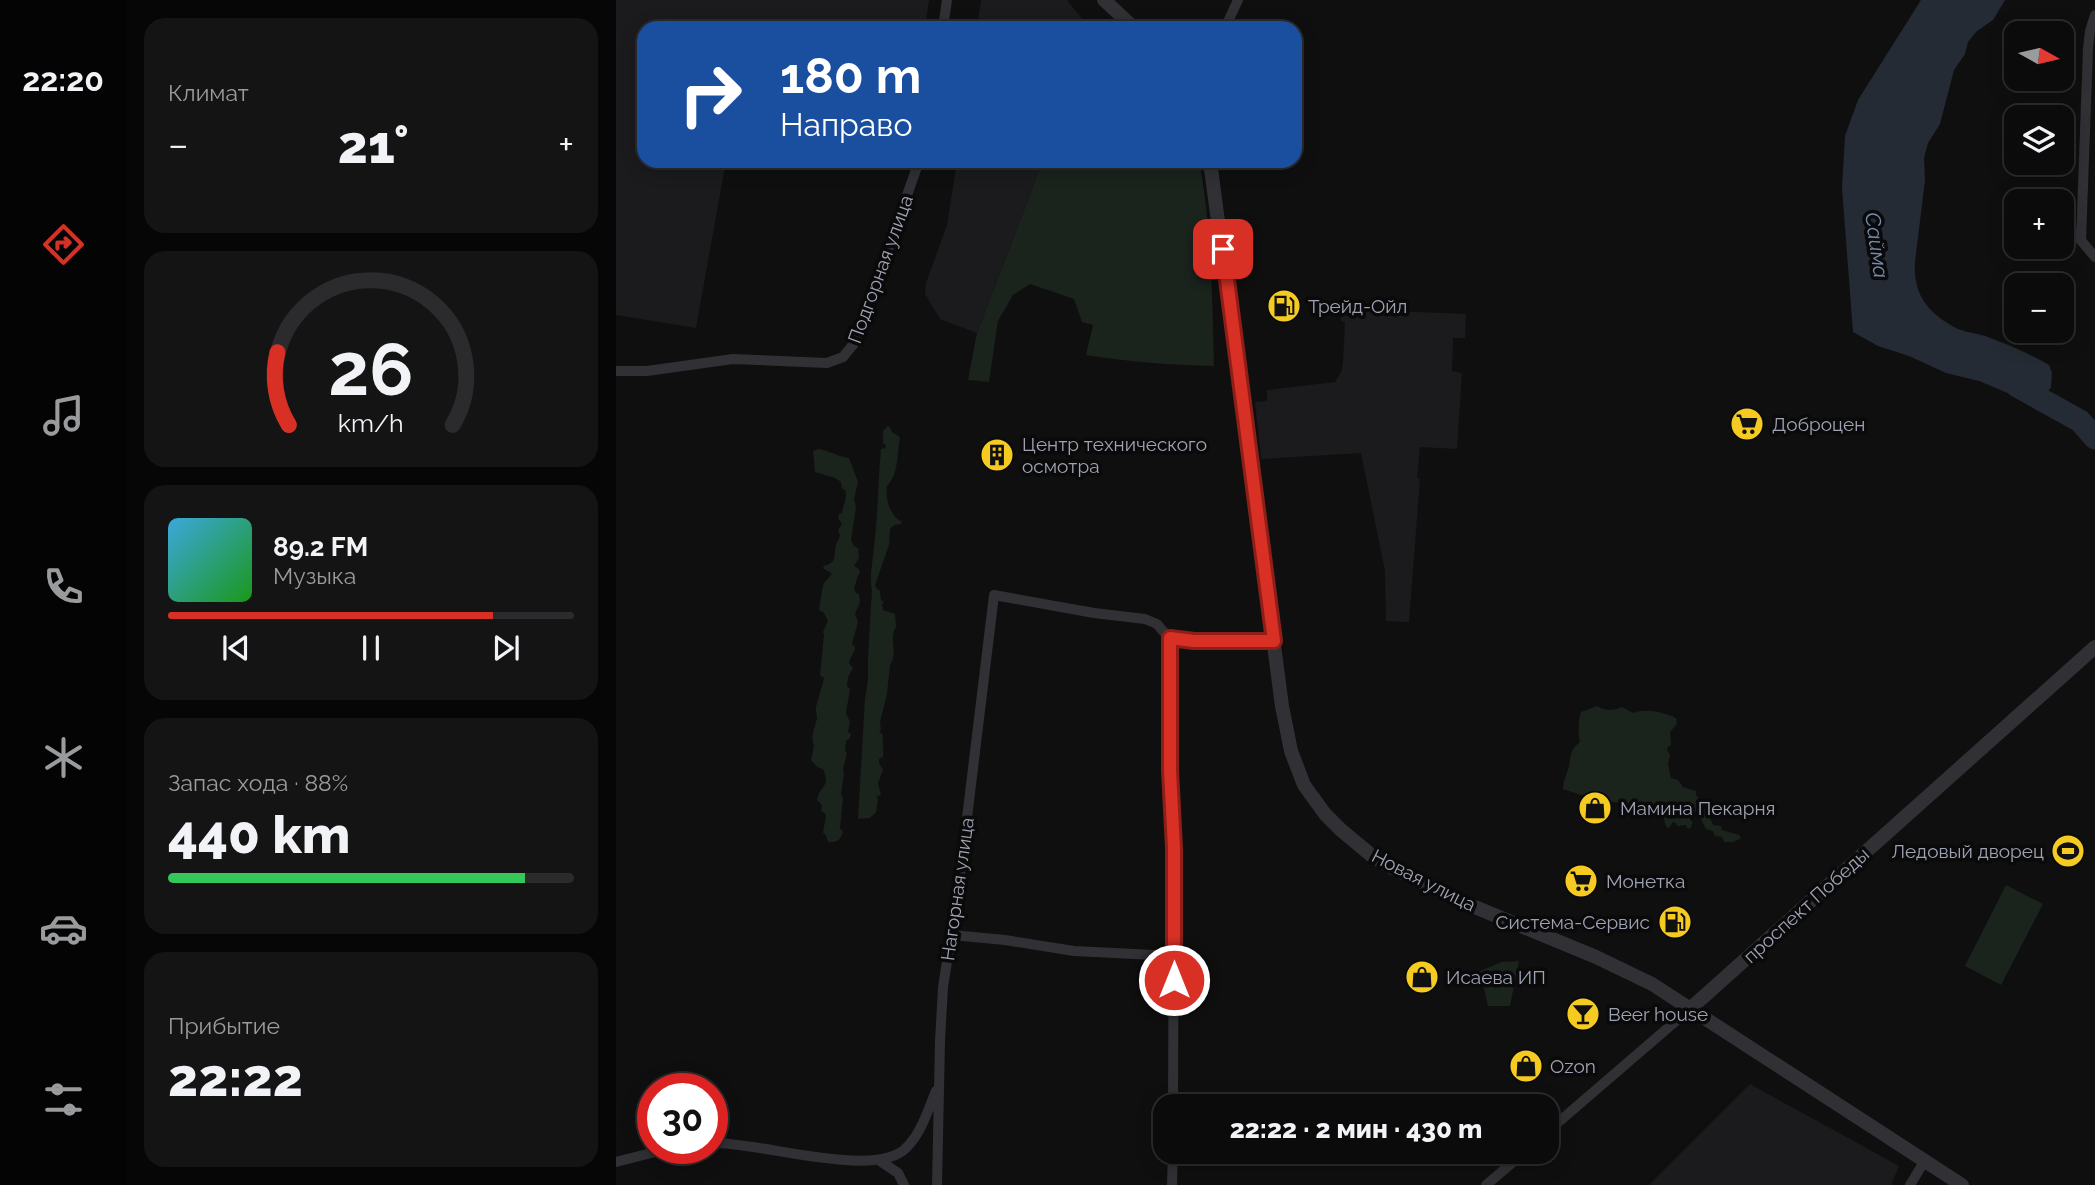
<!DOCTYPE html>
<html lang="ru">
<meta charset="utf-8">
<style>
:root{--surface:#0b0b0c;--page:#141415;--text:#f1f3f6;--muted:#9a9b9d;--line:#2b2b2d;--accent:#d93025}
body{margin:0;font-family:Raleway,sans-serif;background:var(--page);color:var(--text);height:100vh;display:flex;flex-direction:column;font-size:26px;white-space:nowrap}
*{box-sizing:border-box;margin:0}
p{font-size:23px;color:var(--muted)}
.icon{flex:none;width:38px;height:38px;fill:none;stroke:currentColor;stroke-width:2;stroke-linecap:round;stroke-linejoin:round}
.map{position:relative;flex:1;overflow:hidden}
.sheet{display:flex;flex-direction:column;gap:18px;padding:18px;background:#060607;width:490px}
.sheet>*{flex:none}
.guide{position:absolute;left:21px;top:21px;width:665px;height:147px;border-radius:21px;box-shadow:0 4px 18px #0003,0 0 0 2px var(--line);background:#1a4fa0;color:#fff;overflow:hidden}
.needle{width:46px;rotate:98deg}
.fabs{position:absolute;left:1388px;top:21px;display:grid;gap:14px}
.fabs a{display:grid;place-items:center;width:70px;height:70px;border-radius:14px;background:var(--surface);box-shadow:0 4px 18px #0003,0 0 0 2px var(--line);font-size:35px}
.speed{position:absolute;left:21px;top:1073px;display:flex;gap:14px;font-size:35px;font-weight:700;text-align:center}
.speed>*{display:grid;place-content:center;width:91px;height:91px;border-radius:50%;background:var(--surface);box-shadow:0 4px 18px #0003,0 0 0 2px var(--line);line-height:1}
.speed .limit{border:10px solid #d22;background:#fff;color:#111}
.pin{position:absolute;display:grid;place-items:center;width:60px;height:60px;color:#fff;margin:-30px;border-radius:14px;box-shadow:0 4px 10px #0006}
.me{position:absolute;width:77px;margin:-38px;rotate:0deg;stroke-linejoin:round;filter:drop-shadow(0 0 5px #0008)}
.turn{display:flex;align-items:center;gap:24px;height:147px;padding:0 28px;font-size:32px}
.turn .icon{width:91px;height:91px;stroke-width:2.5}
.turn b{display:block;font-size:49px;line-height:60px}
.big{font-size:52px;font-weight:800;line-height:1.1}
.sheet .tile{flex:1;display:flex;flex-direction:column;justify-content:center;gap:10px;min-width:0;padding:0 24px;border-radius:21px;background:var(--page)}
.sheet .dial{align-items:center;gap:0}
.dial svg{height:182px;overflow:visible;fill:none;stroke:var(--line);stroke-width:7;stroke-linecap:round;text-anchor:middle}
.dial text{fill:var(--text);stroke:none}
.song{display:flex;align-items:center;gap:21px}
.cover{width:84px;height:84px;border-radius:10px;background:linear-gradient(135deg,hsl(200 70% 55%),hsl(120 70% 35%))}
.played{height:7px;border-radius:4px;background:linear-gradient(90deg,var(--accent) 80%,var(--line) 80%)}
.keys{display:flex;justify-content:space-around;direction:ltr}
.heat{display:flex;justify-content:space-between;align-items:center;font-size:38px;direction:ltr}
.charge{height:10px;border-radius:5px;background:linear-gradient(90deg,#34c759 88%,var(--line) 0)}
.trip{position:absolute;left:537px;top:1094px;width:406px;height:70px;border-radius:21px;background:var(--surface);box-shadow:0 4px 18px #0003,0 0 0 2px var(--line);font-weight:800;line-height:70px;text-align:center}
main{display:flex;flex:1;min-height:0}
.tabs{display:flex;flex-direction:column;width:126px;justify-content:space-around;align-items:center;background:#040405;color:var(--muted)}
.tabs .icon{width:49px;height:49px}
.tabs .active{color:var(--accent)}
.tabs b{font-size:32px;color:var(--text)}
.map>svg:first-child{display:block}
.built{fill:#1b1b1d}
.green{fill:#1b231d}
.water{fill:#252b34}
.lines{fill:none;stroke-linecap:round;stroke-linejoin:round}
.river{stroke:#252b34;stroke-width:23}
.minor{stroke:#303035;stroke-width:10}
.tertiary{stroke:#303035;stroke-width:14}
.route-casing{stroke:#8d1f18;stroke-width:18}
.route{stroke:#d93025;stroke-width:12}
.labels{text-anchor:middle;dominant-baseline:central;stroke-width:7;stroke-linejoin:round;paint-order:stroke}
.street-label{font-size:19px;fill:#9fa2b2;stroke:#0a0a0b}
.poi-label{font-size:19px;fill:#9fa2b2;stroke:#0a0a0b;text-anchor:start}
.water-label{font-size:21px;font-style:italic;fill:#758baf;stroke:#0a0a0b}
</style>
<main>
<nav class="tabs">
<b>22:20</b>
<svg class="icon active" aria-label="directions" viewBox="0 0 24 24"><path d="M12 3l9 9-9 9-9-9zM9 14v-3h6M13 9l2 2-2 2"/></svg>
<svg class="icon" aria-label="music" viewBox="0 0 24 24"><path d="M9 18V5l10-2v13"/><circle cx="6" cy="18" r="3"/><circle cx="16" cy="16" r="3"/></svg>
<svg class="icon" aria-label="phone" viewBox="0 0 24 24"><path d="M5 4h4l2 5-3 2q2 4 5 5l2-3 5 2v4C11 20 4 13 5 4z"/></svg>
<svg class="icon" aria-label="climate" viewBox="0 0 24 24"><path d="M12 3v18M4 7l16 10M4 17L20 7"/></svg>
<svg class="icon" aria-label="car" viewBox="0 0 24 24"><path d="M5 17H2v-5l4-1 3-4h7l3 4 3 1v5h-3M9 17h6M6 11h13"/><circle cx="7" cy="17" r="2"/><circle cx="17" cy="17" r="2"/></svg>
<svg class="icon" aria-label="filters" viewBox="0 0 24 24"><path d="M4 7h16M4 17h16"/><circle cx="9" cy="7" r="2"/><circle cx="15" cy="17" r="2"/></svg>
</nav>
<section class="sheet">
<div class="tile"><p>Климат</p>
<div class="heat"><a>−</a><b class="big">21°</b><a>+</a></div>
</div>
<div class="tile dial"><svg viewBox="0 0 100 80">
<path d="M14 69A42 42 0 1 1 86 69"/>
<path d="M14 69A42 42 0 0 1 9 37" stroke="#d93025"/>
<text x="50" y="56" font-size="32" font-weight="700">26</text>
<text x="50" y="72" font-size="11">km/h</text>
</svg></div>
<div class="tile">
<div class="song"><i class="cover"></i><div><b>89.2 FM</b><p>Музыка</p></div></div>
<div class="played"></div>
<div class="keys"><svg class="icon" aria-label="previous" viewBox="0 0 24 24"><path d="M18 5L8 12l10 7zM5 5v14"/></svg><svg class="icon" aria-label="pause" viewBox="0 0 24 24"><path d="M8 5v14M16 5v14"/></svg><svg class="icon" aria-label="next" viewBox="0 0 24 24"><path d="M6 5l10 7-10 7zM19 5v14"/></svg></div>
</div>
<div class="tile"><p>Запас хода · 88%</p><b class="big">440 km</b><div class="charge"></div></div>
<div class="tile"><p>Прибытие</p><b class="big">22:22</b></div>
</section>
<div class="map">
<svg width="1479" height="1185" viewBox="0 0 1479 1185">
<rect width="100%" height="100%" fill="#0f0f10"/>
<path class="built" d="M0,0H313L309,28H28V161H110L80,328L0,315Z
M365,0H451L467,20L465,25L471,28H361Z
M341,161H427L361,333L324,319L309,294L310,283L331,225Z
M725,309L850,314L849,338H837L836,371L846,373L841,449L804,447L801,478L804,479L793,622L770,621L769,571L745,453L645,459L639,402L651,401V390L719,382L725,372L727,362L729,322L725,321Z
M1134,1084L1283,1166L1275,1185H1033Z"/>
<path class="green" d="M427,161H583C596,228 596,298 598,366C555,365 513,362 470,355L477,325L466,322L458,299L414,284L397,295L382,321L373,382L352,380L361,333Z
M272,426L274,427L276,432L284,437C281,453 283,474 271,486C269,499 274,516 286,522L285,524L278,525L274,529L273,545L259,585L261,589L264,591L265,600L268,602L266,605L267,610L279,614L280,627C272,640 283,653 274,665L271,694L264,722L265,730L263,731L267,735C266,743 268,749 267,757L263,759V763L267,770L262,783L265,795L260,797L262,799L260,812L254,818L242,819L249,699L252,680V657L256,590C253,578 257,560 258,547C262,515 262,482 265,449L269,448L270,445L267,443V431Z
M202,449C213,450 222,457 233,458L242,482L238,499L240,507L235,540L238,546L242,548L243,558L238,566L243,569L244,573L242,575L238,589L240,593L243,594L244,602L239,614L242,622L236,644L239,647C239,653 234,657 233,663L237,668L232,677L231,686L234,689L230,713L234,722L232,732L235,734L234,738L230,741L229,751L231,753L227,770L228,773L225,795L227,798L224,828L227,832C224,840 222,843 212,842L210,835L207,833L210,815L205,810L206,805L201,800C204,784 215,789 207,769L201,767L195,760L198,746C194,735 199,729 201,718C201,714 199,710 200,707C202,697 206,688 208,678L204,675L208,635L207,632L212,621L208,613L203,610L206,590L208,583L216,574L207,568L208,566C222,562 217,557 220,545C221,542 223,539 224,535L222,530L226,524L222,518L223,514L226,513C227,504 232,499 229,490L226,489L225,482L219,478L199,472L197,451Z
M981,706C989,711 997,711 1006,707L1017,713C1029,708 1048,712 1060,718L1061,724L1054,732L1055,745L1052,747L1051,750L1054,755L1052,765L1055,778L1062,780L1067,787L1080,791V795L1084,800V804L1090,810L1089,813L1093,815L1097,825L1105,826L1106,830L1123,835L1125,838L1117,842H1108L1106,837L1099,836L1097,831L1090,829L1082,813L1079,811L1075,814L1074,820L1077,822L1074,829L1071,828L1070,825L1061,826L1060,823L1057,822L1053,828L1050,827L1048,819L1035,805L1031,807H1025L1022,803C1012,804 1002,803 991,801L987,796L980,791L965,795L947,789C947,782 949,779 951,772C956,760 951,752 964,742C962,735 962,720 965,712Z
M1390,885L1427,904L1385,985L1349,966Z
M903,961L894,1006H872L864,971L886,962Z"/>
<path class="water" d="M1305,0H1389L1377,20L1361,31L1352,42L1349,54L1338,70L1324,124L1312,143L1308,158L1309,180L1299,262C1297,294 1311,312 1338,327C1347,332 1359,333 1369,336C1391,344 1413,353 1433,365L1436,373L1435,387L1427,399L1419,402L1406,399L1363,381L1330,373L1293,356L1262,346L1237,332L1226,188L1229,136L1242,100Z"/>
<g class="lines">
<path class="river" d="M1401,386L1464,421L1479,438"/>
<path class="minor" d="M327,28L331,0
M609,28L622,0
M1425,192L1432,201
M1446,218L1479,257
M1465,241L1472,48L1474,31L1479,15
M0,371H31L117,359L211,363L227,357L240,341L303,161
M553,638L554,770L558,848L557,1106
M336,935L389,940L458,951L558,956
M931,1132L1075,1008
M96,1143C140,1141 259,1180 290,1148C305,1134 312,1110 320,1091
M264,1161L282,1173L288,1185
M0,1162L55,1148
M321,1185L324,1041L327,987L342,892L378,595L478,613L529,619L541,624L553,638L578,641H658
M556,1185L557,1152
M870,1185L909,1152
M1294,1185L1308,1162"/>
<path class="tertiary" d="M488,0L518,28
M594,161L666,706L675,751L688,785L709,814L725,830L755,855L776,868L854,905L980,957L1036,984L1346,1185
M1075,1008L1479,647"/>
</g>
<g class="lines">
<defs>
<path id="route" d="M558,980V848L554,770V638L578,641H658L607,249"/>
</defs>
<use href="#route" class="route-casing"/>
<use href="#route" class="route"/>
</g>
<defs>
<symbol id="fuel-disc" viewBox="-11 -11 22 22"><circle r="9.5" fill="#f5cb22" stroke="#0a0a0b"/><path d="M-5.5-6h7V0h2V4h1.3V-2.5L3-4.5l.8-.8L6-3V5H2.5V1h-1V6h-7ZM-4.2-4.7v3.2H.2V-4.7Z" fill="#111"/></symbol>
<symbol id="supermarket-disc" viewBox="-11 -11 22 22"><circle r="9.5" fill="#f5cb22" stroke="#0a0a0b"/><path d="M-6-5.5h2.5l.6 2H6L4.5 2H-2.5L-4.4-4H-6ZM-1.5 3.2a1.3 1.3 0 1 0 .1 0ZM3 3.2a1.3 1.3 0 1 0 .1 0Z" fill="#111"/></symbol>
<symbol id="building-disc" viewBox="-11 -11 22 22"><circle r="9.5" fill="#f5cb22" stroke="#0a0a0b"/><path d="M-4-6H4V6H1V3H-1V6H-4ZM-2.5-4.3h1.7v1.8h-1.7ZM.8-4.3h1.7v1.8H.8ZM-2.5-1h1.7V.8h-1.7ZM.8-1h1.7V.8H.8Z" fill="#111"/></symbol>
<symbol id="shop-disc" viewBox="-11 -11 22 22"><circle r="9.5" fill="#f5cb22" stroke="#0a0a0b"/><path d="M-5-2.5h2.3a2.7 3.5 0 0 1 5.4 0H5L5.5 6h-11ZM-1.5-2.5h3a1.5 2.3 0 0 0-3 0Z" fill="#111"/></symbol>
<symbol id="stadium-disc" viewBox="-11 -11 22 22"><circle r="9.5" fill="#f5cb22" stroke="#0a0a0b"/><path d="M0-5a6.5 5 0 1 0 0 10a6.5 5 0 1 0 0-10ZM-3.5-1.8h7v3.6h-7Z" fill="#111"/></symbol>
<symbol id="bar-disc" viewBox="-11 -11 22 22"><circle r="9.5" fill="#f5cb22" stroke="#0a0a0b"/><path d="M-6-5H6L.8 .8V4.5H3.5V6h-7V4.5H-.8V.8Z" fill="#111"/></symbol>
</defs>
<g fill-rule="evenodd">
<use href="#fuel-disc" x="649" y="287" width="38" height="38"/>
<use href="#supermarket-disc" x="1112" y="405" width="38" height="38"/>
<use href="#building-disc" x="362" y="436" width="38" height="38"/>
<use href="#shop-disc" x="960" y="789" width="38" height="38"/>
<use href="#stadium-disc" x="1433" y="832" width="38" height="38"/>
<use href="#supermarket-disc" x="946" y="862" width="38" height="38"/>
<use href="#fuel-disc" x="1040" y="903" width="38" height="38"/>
<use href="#shop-disc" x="787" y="958" width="38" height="38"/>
<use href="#bar-disc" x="948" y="995" width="38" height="38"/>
<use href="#shop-disc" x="891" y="1047" width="38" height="38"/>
</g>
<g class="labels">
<g class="street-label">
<text transform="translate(264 269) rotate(-70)">Подгорная улица</text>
<text transform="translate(808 880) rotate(27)">Новая улица</text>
<text transform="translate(341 889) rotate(-82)">Нагорная улица</text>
<text transform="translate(1190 905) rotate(-42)">проспект Победы</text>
</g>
<g class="poi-label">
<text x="692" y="306">Трейд-Ойл</text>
<text x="1156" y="424">Доброцен</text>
<text x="406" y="444">Центр технического<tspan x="406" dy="22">осмотра</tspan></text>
<text x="1004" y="808">Мамина Пекарня</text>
<text x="1428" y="851" text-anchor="end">Ледовый дворец</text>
<text x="990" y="881">Монетка</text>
<text x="1034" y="922" text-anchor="end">Система-Сервис</text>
<text x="830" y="977">Исаева ИП</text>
<text x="992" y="1014">Beer house</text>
<text x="934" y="1066">Ozon</text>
</g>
<g class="water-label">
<text transform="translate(1261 245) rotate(82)">Сайма</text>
</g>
</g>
</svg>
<div class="fabs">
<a><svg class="needle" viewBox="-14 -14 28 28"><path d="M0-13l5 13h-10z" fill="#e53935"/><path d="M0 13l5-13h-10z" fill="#9a9b9d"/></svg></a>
<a><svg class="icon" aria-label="layers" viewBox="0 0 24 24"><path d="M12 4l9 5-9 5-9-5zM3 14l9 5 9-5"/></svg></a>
<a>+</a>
<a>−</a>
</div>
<div class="speed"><div class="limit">30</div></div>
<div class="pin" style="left:607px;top:249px;background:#d93025"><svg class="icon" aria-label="arrive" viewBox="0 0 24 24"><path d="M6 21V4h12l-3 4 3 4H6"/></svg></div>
<svg class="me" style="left:558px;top:980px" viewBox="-20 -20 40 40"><circle r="17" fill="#d93025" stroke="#fff" stroke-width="3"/><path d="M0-11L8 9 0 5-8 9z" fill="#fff"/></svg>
<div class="trip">22:22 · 2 мин · 430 m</div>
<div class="guide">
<div class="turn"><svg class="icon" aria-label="right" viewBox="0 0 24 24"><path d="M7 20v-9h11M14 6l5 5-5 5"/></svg><div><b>180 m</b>Направо</div></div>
</div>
</div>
</main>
